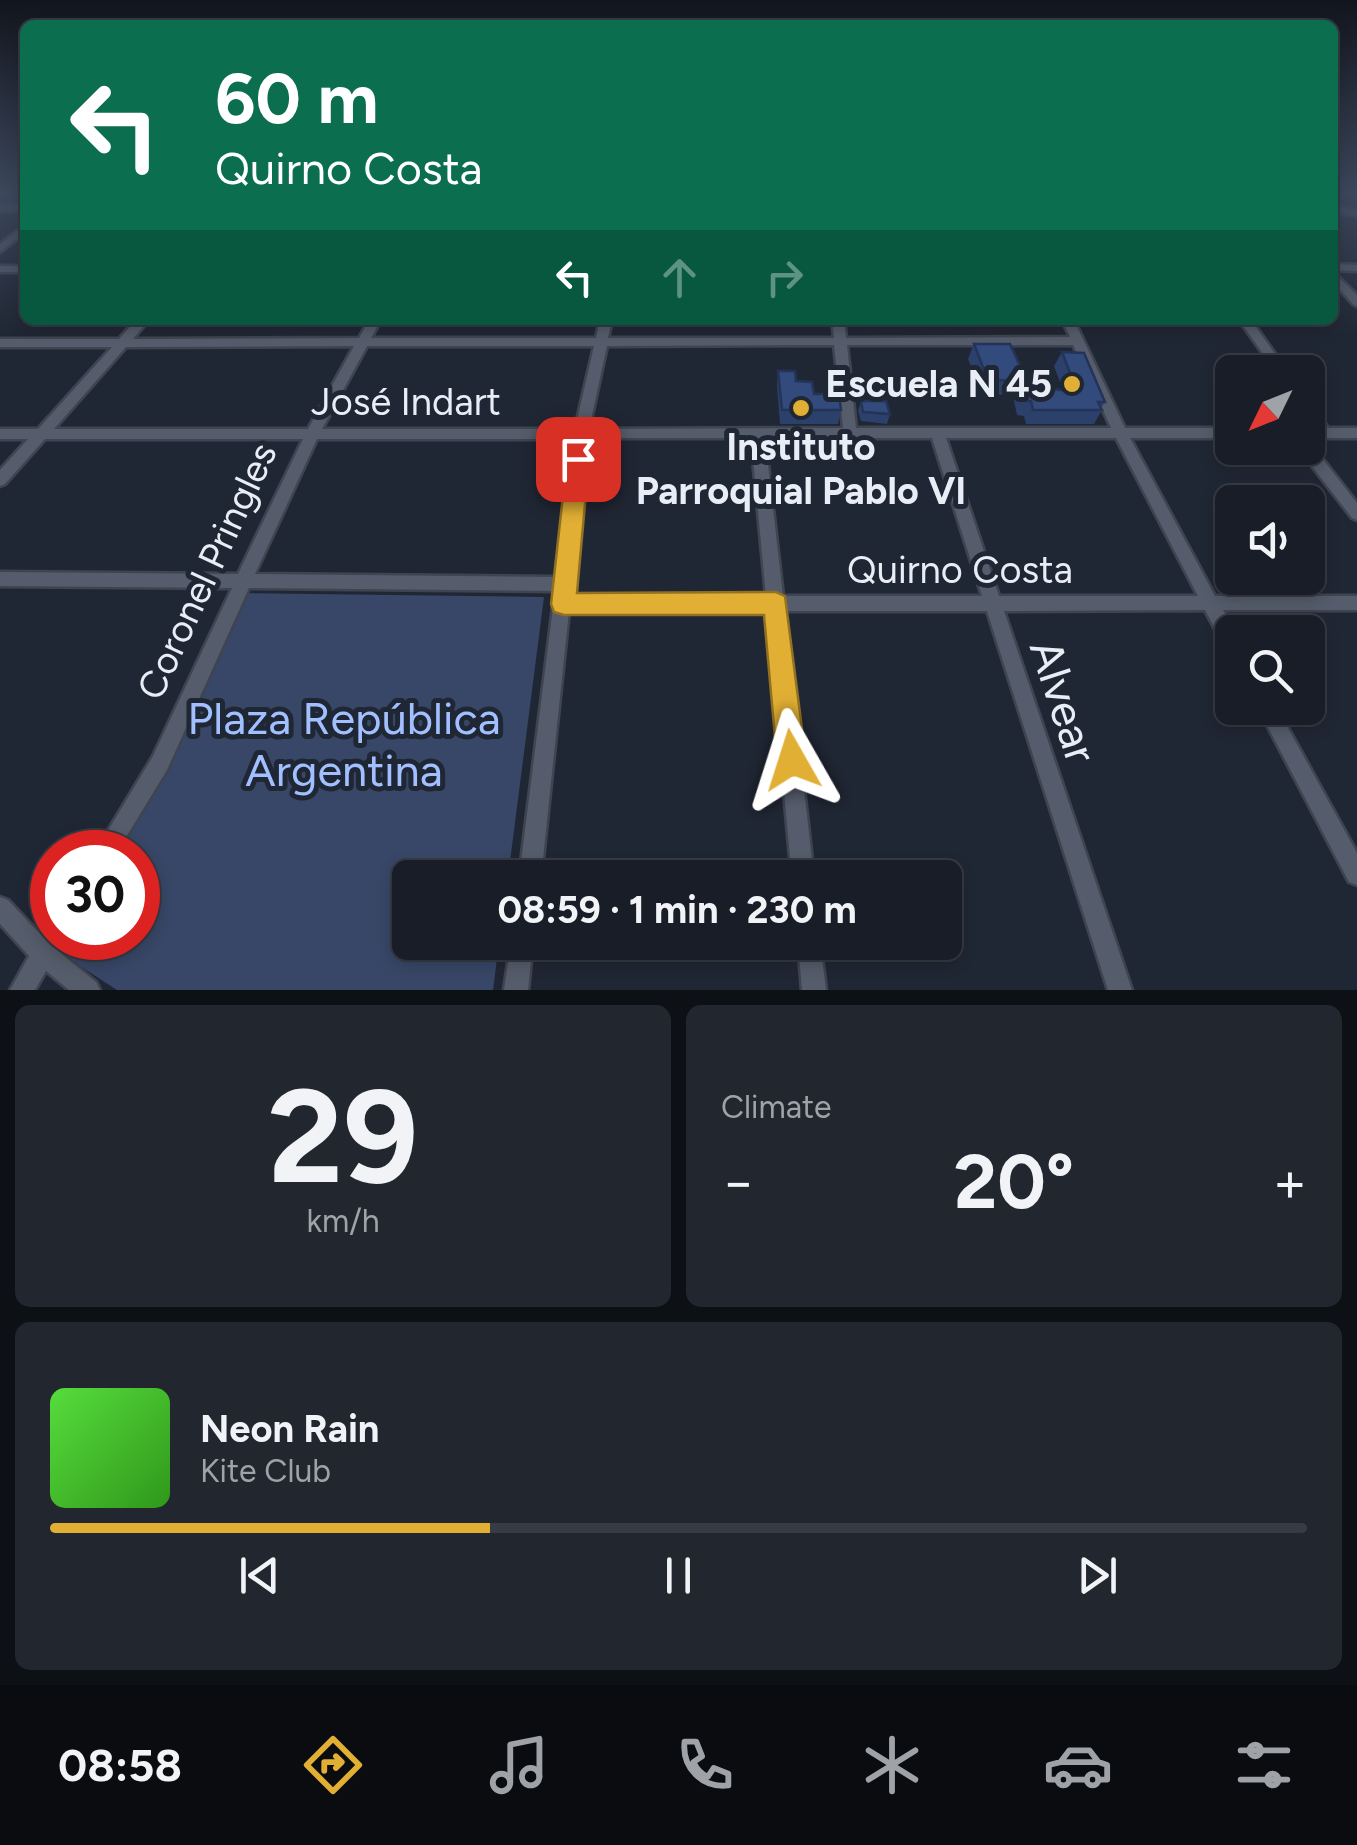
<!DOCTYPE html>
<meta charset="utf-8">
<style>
:root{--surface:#181d27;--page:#21262f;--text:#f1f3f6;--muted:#9fa2a7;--line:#363b44;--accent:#e1af34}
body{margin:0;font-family:Figtree,sans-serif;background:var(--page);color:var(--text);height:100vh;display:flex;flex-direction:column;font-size:38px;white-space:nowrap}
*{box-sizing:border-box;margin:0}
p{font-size:32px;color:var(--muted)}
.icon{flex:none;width:55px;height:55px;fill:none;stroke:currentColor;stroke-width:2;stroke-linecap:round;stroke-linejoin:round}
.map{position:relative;height:990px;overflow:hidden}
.panel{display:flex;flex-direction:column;gap:15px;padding:15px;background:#0d1015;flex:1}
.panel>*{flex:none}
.banner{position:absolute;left:20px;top:20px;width:1318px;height:305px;border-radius:15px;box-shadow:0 5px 15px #0003,0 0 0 2px var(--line);background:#0b6e4f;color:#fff;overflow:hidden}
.needle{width:65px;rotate:227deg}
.controls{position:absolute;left:1215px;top:355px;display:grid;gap:20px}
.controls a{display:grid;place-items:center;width:110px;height:110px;border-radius:15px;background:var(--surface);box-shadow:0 5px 15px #0003,0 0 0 2px var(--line);font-size:50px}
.speed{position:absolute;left:30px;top:830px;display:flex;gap:20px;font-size:50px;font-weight:700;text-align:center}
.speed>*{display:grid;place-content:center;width:130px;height:130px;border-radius:50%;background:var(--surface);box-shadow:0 5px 15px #0003,0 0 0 2px var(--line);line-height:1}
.speed .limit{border:15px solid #d22;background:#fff;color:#111}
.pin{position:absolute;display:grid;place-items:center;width:85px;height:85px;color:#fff;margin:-42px;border-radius:20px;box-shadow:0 5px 15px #0006}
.me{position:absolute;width:110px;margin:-55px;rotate:354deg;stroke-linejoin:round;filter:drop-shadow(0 0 8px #0008)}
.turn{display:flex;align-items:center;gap:35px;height:210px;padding:0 30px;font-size:45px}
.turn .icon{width:130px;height:130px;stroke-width:2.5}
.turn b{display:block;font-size:70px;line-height:85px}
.lanes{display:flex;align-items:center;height:95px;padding:0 30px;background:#0003;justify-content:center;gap:50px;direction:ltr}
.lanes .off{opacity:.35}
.big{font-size:75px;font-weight:700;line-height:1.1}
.panel .card{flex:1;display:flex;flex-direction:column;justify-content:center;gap:15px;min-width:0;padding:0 35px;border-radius:15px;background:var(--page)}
.panel .dial{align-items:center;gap:0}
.dial b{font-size:130px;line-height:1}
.song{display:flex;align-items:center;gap:30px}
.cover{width:120px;height:120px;border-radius:15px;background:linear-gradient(135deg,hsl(110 70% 55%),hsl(110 70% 35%))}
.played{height:10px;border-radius:5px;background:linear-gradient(90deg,var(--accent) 35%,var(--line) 35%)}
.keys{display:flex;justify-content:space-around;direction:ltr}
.heat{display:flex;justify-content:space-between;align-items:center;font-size:55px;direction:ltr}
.panel .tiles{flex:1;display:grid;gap:15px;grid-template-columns:1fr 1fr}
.card:last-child{grid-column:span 2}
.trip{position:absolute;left:392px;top:860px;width:570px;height:100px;border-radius:15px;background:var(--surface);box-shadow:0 5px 15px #0003,0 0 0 2px var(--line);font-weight:700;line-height:100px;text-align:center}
.dock{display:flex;height:160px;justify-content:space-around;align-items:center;background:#0a0c10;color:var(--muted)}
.dock .icon{width:70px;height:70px}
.dock .active{color:var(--accent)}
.dock b{font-size:45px;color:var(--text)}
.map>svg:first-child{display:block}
.green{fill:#384767}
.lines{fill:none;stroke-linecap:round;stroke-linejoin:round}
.street-casing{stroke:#3f4450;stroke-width:5}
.street{fill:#555c6b;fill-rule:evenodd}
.wall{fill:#2c406c}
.building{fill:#334a7d;stroke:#243458;stroke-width:2.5}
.route{fill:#e1af34;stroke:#927222;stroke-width:2.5}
.poi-dot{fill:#e1af34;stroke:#202734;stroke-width:4}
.labels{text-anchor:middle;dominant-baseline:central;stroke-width:10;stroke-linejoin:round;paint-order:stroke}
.poi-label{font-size:38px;font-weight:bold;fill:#e8edf6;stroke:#202734;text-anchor:end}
.street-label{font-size:38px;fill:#e8edf6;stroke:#202734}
.near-street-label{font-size:45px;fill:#e8edf6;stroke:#202734}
.near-park-label{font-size:45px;fill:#a2bfff;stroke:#202734}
</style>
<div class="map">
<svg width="1357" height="990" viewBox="0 0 1357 990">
<rect width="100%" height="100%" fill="#202734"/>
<path class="green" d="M243,593L544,597L508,877L410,878V942L499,943L493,990H117L55,950L63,938H138V852H117L166,775Z"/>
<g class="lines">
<defs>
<path id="street" d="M0,205H25V211H0Z
M1332,206L1357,210V216L1332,212Z
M25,225V233L0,252V244Z
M1332,264L1357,265V271L1332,270Z
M0,266H25V272H0Z
M1332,271L1357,295V306L1353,304L1332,281Z
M136,320H149L133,339L359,338L369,320H381L371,338H596L600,320H612L608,338H834L832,320H844L846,338L1070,337L1062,320H1074L1125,428H1232V438H1130L1215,596H1357V610H1223L1235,632H1232V652L1226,650L1205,610L1004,611L1132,990H1108L987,611H784L814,878H792L767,611H569L541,878H519L555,591L249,588L167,770L117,852H95L153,756L232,588L0,586V572L238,574L303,439H45L5,484L0,486V470L28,439H0V429H38L112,347H0V339H119ZM834,345L843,428L589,429L607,346ZM847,345H1073L1111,428H856ZM354,346L308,429H54L126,347ZM367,346H594L575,429H322ZM588,438H751L766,596L571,597ZM765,438H932L982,596H783ZM946,438H1116L1198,596H999ZM317,439H574L556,577L255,574Z
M1239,320H1251L1288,372H1276Z
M1308,404L1313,406L1328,428H1357V438H1308V428H1314L1308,419Z
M1308,443L1311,444L1357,503V520L1352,518L1301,452L1299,448H1308Z
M1258,708H1277L1357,853V885L1349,882Z
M0,897L8,900L42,936L45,930L52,927V938H64L58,951L96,982L100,990H69L46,971L35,990H10L29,956L0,924Z
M511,942H533L528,990H504Z
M798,942H820L826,990H802Z"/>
</defs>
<use href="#street" class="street-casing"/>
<use href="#street" class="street"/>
</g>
<path class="wall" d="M974,344L1027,381L1024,387L1063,390L1054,366L1062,352L1105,402L1101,408L1102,410L1094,424H1026L1024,416L1017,415L1014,401L1017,395L982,394L968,359Z
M778,371L841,410L838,424H780L777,385Z
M861,401L890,414L887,424L861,421L858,411Z"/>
<path class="building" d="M974,344H1010L1027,381L988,380Z
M1062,352L1084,353L1105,402H1098L1102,410H1033L1031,401H1024L1021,387L1077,391Z
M778,371H795L796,381L812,382L814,394H839L841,410H782Z
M861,401H886L890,414L863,412Z"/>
<linearGradient id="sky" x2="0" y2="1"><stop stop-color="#12151d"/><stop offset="0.58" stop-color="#3c475c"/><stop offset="1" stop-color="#3c475c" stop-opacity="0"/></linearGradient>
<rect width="1357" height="334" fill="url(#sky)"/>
<path class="route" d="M578,451L589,459L577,593L776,592L785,596L806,760L802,770L792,775L781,770L777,760L764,615H564L554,612L551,604L567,459Z"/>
<g class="poi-dot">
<circle cx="1072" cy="384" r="10"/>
<circle cx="801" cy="408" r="10"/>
</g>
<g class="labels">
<g class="poi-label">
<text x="1052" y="384">Escuela N 45</text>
<text x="801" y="447" text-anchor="middle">Instituto<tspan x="801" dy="44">Parroquial Pablo VI</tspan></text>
</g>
<g class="street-label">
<text x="406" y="402">José Indart</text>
<text x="960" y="570">Quirno Costa</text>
<text transform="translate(207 571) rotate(-65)">Coronel Pringles</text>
</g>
<g class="near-street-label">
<text transform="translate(1064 701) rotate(72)">Alvear</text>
</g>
<g class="near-park-label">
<text x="344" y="718">Plaza República<tspan x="344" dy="52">Argentina</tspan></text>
</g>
</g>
</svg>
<div class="controls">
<a><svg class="needle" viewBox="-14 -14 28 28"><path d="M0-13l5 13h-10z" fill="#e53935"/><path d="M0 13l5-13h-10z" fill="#9fa2a7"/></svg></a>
<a><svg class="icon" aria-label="sound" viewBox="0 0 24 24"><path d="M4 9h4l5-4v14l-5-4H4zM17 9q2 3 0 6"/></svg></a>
<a><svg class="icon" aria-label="search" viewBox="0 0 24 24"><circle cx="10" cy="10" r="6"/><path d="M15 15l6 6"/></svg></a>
</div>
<div class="speed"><div class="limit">30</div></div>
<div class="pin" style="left:578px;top:459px;background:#d93025"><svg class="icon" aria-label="arrive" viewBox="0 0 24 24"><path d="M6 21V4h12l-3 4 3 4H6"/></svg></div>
<svg class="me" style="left:792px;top:760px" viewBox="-20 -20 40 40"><path d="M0-17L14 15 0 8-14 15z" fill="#e1af34" stroke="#fff" stroke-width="4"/></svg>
<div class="trip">08:59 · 1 min · 230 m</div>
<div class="banner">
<div class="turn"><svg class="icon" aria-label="left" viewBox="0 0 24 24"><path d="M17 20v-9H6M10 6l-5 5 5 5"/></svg><div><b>60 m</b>Quirno Costa</div></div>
<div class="lanes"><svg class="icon" aria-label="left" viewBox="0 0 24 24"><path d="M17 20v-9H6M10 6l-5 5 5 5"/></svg><svg class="icon off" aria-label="ahead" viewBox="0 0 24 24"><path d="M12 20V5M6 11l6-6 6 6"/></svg><svg class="icon off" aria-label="right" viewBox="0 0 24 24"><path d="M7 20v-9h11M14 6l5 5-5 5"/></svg></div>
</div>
</div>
<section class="panel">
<div class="tiles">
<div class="card dial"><b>29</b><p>km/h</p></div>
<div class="card"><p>Climate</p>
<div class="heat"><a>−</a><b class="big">20°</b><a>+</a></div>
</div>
<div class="card">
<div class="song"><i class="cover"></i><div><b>Neon Rain</b><p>Kite Club</p></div></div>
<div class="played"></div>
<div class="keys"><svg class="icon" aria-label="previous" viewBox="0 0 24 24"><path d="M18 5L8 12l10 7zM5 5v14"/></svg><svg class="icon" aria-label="pause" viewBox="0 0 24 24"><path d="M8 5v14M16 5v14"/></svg><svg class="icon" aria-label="next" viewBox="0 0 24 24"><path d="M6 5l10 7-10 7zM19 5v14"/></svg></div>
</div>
</div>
</section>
<nav class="dock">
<b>08:58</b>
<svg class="icon active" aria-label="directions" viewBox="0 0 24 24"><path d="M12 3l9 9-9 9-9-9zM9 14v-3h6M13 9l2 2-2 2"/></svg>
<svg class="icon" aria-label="music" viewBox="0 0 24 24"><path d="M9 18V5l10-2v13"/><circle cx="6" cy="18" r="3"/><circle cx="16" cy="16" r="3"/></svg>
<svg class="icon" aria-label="phone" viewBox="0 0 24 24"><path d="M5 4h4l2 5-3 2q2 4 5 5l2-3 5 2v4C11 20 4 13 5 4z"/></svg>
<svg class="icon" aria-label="climate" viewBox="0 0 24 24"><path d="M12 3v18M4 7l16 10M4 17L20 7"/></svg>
<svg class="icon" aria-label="car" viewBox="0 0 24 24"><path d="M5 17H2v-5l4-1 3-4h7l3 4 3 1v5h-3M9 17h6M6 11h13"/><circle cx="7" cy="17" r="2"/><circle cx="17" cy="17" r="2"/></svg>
<svg class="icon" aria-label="filters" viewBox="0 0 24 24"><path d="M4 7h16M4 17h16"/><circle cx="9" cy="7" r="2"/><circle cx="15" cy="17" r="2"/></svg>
</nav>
